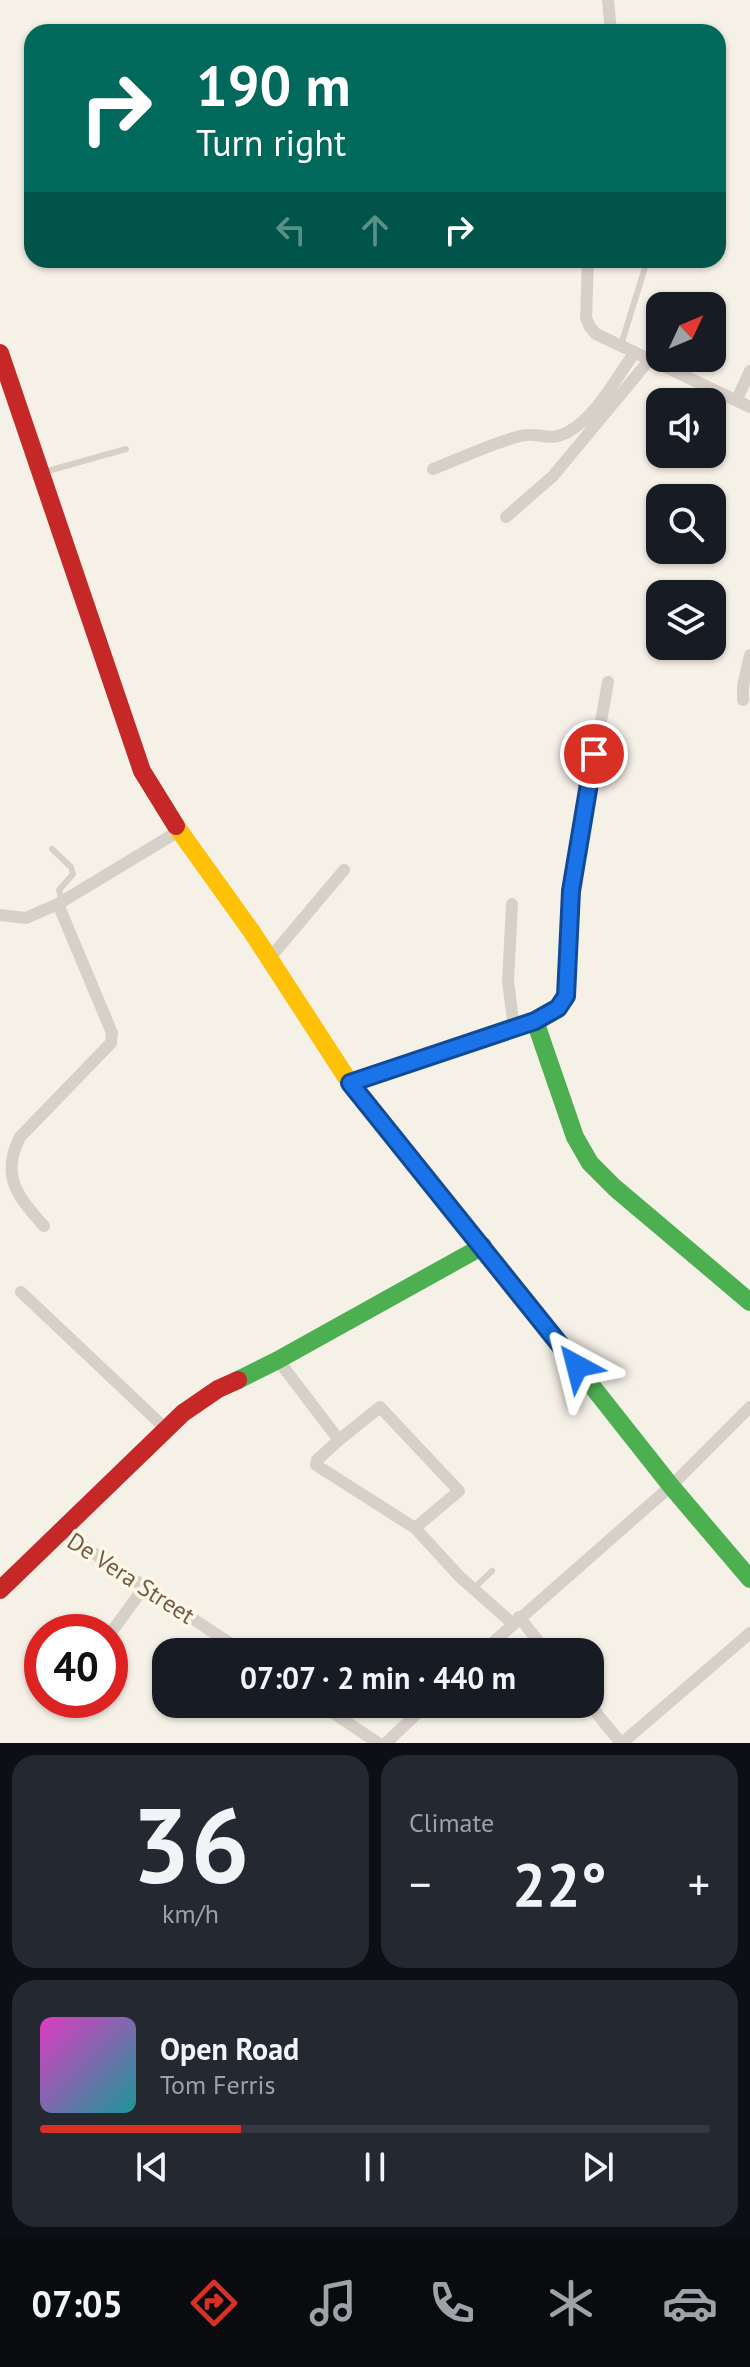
<!DOCTYPE html>
<meta charset="utf-8">
<style>
:root{--surface:#171b24;--page:#242831;--text:#f1f3f6;--muted:#9ea1a6;--line:#363941;--accent:#d93025}
body{margin:0;font-family:"PT Sans",sans-serif;background:var(--page);color:var(--text);height:100vh;display:flex;flex-direction:column;font-size:30px;white-space:nowrap}
*{box-sizing:border-box;margin:0}
p{font-size:26px;color:var(--muted)}
.icon{flex:none;width:44px;height:44px;fill:none;stroke:currentColor;stroke-width:2;stroke-linecap:round;stroke-linejoin:round}
.map{position:relative;height:1743px;overflow:hidden}
.side{display:flex;flex-direction:column;gap:12px;padding:12px;background:#0d0f14;flex:1}
.side>*{flex:none}
.banner{position:absolute;left:24px;top:24px;width:702px;height:244px;border-radius:24px;box-shadow:0 2px 6px #0004;background:#00695c;color:#fff;overflow:hidden}
.needle{width:52px;rotate:46deg}
.buttons{position:absolute;left:646px;top:292px;display:grid;gap:16px}
.buttons a{display:grid;place-items:center;width:80px;height:80px;border-radius:16px;background:var(--surface);box-shadow:0 2px 6px #0004;font-size:40px}
.speed{position:absolute;left:24px;top:1614px;display:flex;gap:16px;font-size:40px;font-weight:700;text-align:center}
.speed>*{display:grid;place-content:center;width:104px;height:104px;border-radius:50%;background:var(--surface);box-shadow:0 2px 6px #0004;line-height:1}
.speed .limit{border:12px solid #d22;background:#fff;color:#111}
.pin{position:absolute;display:grid;place-items:center;width:68px;height:68px;color:#fff;margin:-34px;border:4px solid #fff;border-radius:50%;box-shadow:0 2px 8px #0007}
.me{position:absolute;width:88px;margin:-44px;rotate:322deg;stroke-linejoin:round;filter:drop-shadow(0 0 6px #0008)}
.turn{display:flex;align-items:center;gap:28px;height:168px;padding:0 40px;font-size:36px}
.turn .icon{width:104px;height:104px;stroke-width:2.5}
.turn b{display:block;font-size:56px;line-height:68px}
.lanes{display:flex;align-items:center;height:76px;padding:0 40px;background:#0003;justify-content:center;gap:40px;direction:ltr}
.lanes .off{opacity:.35}
.big{font-size:60px;font-weight:700;line-height:1.1}
.side .widget{flex:1;display:flex;flex-direction:column;justify-content:center;gap:12px;min-width:0;padding:0 28px;border-radius:24px;background:var(--page)}
.side .dial{align-items:center;gap:0}
.dial b{font-size:104px;line-height:1}
.song{display:flex;align-items:center;gap:24px}
.cover{width:96px;height:96px;border-radius:12px;background:linear-gradient(135deg,hsl(310 70% 55%),hsl(180 70% 35%))}
.played{height:8px;border-radius:4px;background:linear-gradient(90deg,var(--accent) 30%,var(--line) 30%)}
.keys{display:flex;justify-content:space-around;direction:ltr}
.heat{display:flex;justify-content:space-between;align-items:center;font-size:44px;direction:ltr}
.side .tiles{flex:1;display:grid;gap:12px;grid-template-columns:1fr 1fr}
.widget:last-child{grid-column:span 2}
.trip{position:absolute;left:152px;top:1638px;width:452px;height:80px;border-radius:24px;background:var(--surface);box-shadow:0 2px 6px #0004;font-weight:700;line-height:80px;text-align:center}
.dock{display:flex;height:128px;justify-content:space-around;align-items:center;background:#090b0e;color:var(--muted)}
.dock .icon{width:56px;height:56px}
.dock .on{color:var(--accent)}
.dock b{font-size:36px;color:var(--text)}
.map>svg:first-child{display:block}
.lines{fill:none;stroke-linecap:round;stroke-linejoin:round}
.lane{stroke:#d7d0c9;stroke-width:6}
.street{stroke:#d7d0c9;stroke-width:12}
.fast{stroke:#4caf50;stroke-width:18}
.slow{stroke:#ffc107;stroke-width:18}
.jam{stroke:#c62828;stroke-width:18}
.route-casing{stroke:#114b97;stroke-width:20}
.route{stroke:#1a73e8;stroke-width:14}
.labels{text-anchor:middle;dominant-baseline:central;stroke-width:7;stroke-linejoin:round;paint-order:stroke}
.street-label{font-size:24px;fill:#725b49;stroke:#fff8e7}
</style>
<div class="map">
<svg width="750" height="1743" viewBox="0 0 750 1743">
<rect width="100%" height="100%" fill="#f6f1e7"/>
<g class="lines">
<path class="lane" d="M621,345L647,261
M44,472L126,449
M52,849L71,867L73,874L59,890L62,902
M473,1589L492,1571"/>
<path class="street" d="M608,0L611,32
M588,260L586,318L590,327L596,334L750,407
M737,399L750,371
M433,469C461,458 490,444 520,436C538,431 548,443 568,432C597,416 616,378 635,352
M506,517L553,476L651,358
M743,700V686L750,655
M512,904L508,981L514,1028
M0,915L26,918L58,904L179,831
M269,959L344,870
M535,1021L558,1008L566,996L571,891L608,682
M44,1226C18,1197 0,1176 20,1137L111,1043L112,1033L58,904
M21,1292L165,1428
M278,1360L339,1440L380,1407L459,1491L415,1528L316,1465L317,1460L339,1440
M415,1528L460,1577L512,1623
M59,1530L243,1652
M519,1617L547,1652
M110,1634L145,1586
M482,1652L671,1486L750,1407
M320,1704L378,1743
M589,1704L621,1743
M386,1743L427,1704
M622,1743L750,1633"/>
<path class="fast" d="M350,1083L535,1021L575,1137L590,1163L615,1188L750,1302
M569,1357L671,1486L750,1579
M238,1380L278,1360L483,1246"/>
<path class="slow" d="M176,826L252,932L350,1083L569,1357"/>
<path class="jam" d="M0,353L142,771L176,826
M0,1590L183,1413L218,1389L238,1380"/>
</g>
<g class="lines">
<defs>
<path id="route" d="M577,1366L350,1083L535,1021L558,1008L566,996L571,891L594,754"/>
</defs>
<use href="#route" class="route-casing"/>
<use href="#route" class="route"/>
</g>
<g class="labels">
<g class="street-label">
<text transform="translate(131 1578) rotate(33)">De Vera Street</text>
</g>
</g>
</svg>
<div class="buttons">
<a><svg class="needle" viewBox="-14 -14 28 28"><path d="M0-13l5 13h-10z" fill="#e53935"/><path d="M0 13l5-13h-10z" fill="#9ea1a6"/></svg></a>
<a><svg class="icon" aria-label="sound" viewBox="0 0 24 24"><path d="M4 9h4l5-4v14l-5-4H4zM17 9q2 3 0 6"/></svg></a>
<a><svg class="icon" aria-label="search" viewBox="0 0 24 24"><circle cx="10" cy="10" r="6"/><path d="M15 15l6 6"/></svg></a>
<a><svg class="icon" aria-label="layers" viewBox="0 0 24 24"><path d="M12 4l9 5-9 5-9-5zM3 14l9 5 9-5"/></svg></a>
</div>
<div class="speed"><div class="limit">40</div></div>
<div class="pin" style="left:594px;top:754px;background:#d93025"><svg class="icon" aria-label="arrive" viewBox="0 0 24 24"><path d="M6 21V4h12l-3 4 3 4H6"/></svg></div>
<svg class="me" style="left:577px;top:1366px" viewBox="-20 -20 40 40"><path d="M0-17L14 15 0 8-14 15z" fill="#1a73e8" stroke="#fff" stroke-width="4"/></svg>
<div class="trip">07:07 · 2 min · 440 m</div>
<div class="banner">
<div class="turn"><svg class="icon" aria-label="right" viewBox="0 0 24 24"><path d="M7 20v-9h11M14 6l5 5-5 5"/></svg><div><b>190 m</b>Turn right</div></div>
<div class="lanes"><svg class="icon off" aria-label="left" viewBox="0 0 24 24"><path d="M17 20v-9H6M10 6l-5 5 5 5"/></svg><svg class="icon off" aria-label="ahead" viewBox="0 0 24 24"><path d="M12 20V5M6 11l6-6 6 6"/></svg><svg class="icon" aria-label="right" viewBox="0 0 24 24"><path d="M7 20v-9h11M14 6l5 5-5 5"/></svg></div>
</div>
</div>
<section class="side">
<div class="tiles">
<div class="widget dial"><b>36</b><p>km/h</p></div>
<div class="widget"><p>Climate</p>
<div class="heat"><a>−</a><b class="big">22°</b><a>+</a></div>
</div>
<div class="widget">
<div class="song"><i class="cover"></i><div><b>Open Road</b><p>Tom Ferris</p></div></div>
<div class="played"></div>
<div class="keys"><svg class="icon" aria-label="previous" viewBox="0 0 24 24"><path d="M18 5L8 12l10 7zM5 5v14"/></svg><svg class="icon" aria-label="pause" viewBox="0 0 24 24"><path d="M8 5v14M16 5v14"/></svg><svg class="icon" aria-label="next" viewBox="0 0 24 24"><path d="M6 5l10 7-10 7zM19 5v14"/></svg></div>
</div>
</div>
</section>
<nav class="dock">
<b>07:05</b>
<svg class="icon on" aria-label="directions" viewBox="0 0 24 24"><path d="M12 3l9 9-9 9-9-9zM9 14v-3h6M13 9l2 2-2 2"/></svg>
<svg class="icon" aria-label="music" viewBox="0 0 24 24"><path d="M9 18V5l10-2v13"/><circle cx="6" cy="18" r="3"/><circle cx="16" cy="16" r="3"/></svg>
<svg class="icon" aria-label="phone" viewBox="0 0 24 24"><path d="M5 4h4l2 5-3 2q2 4 5 5l2-3 5 2v4C11 20 4 13 5 4z"/></svg>
<svg class="icon" aria-label="climate" viewBox="0 0 24 24"><path d="M12 3v18M4 7l16 10M4 17L20 7"/></svg>
<svg class="icon" aria-label="car" viewBox="0 0 24 24"><path d="M5 17H2v-5l4-1 3-4h7l3 4 3 1v5h-3M9 17h6M6 11h13"/><circle cx="7" cy="17" r="2"/><circle cx="17" cy="17" r="2"/></svg>
</nav>
